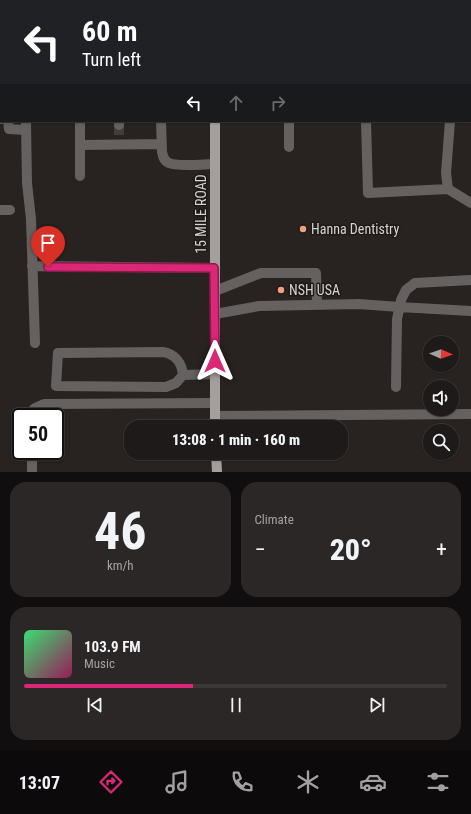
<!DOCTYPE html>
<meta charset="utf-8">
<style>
:root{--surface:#1e1a19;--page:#2b2726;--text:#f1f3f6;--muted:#a1a1a2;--line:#3c3838;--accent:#db2777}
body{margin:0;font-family:"Roboto Condensed",sans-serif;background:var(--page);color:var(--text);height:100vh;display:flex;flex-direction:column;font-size:15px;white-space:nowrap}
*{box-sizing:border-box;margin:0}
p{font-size:13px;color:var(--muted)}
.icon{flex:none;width:22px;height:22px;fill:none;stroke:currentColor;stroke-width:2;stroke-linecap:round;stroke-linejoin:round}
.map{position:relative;height:472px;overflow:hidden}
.sheet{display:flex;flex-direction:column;gap:10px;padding:10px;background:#100e0e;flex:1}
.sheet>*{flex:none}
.guide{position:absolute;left:0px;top:0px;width:471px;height:122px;box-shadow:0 1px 3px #0004,0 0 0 1px var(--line);background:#202124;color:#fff;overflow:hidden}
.needle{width:26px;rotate:92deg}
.fabs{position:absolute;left:423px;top:336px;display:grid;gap:8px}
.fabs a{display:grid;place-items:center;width:36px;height:36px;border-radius:50%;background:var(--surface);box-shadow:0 1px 3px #0004,0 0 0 1px var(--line);font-size:20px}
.speed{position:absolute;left:12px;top:408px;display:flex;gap:8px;font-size:20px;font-weight:700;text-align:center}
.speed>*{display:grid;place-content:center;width:52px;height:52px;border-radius:50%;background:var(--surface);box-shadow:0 1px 3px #0004,0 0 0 1px var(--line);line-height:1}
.speed .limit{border:2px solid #111;border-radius:6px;background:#fff;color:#111}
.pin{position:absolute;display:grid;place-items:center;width:34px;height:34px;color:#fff;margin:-41px -17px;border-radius:50% 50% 50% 0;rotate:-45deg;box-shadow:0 0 4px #0007}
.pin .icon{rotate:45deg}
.me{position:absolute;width:44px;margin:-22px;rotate:0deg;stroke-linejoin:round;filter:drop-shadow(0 0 3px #0008)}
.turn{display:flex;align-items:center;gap:14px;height:84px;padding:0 16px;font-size:18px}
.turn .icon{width:52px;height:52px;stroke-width:2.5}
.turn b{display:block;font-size:28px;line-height:34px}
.lanes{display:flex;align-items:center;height:38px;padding:0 16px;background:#0003;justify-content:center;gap:20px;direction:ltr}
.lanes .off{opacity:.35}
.big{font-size:30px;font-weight:800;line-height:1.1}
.sheet .tile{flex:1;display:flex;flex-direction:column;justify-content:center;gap:6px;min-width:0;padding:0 14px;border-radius:16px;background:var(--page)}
.sheet .dial{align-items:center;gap:0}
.dial b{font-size:52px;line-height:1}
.song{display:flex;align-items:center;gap:12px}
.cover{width:48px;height:48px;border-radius:6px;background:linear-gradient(135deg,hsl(140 70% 55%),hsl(330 70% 35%))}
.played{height:4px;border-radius:2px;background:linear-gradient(90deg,var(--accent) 40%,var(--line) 40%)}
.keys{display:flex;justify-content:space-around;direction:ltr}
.heat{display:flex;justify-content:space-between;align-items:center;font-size:22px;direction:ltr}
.sheet .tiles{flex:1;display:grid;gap:10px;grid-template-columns:1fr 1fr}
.tile:last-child{grid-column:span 2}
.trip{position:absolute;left:124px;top:420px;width:224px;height:40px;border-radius:16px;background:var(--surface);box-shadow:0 1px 3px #0004,0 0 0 1px var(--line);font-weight:800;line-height:40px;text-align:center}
.tabs{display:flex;height:64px;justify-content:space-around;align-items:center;background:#0c0a0a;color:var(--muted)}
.tabs .icon{width:28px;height:28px}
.tabs .on{color:var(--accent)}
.tabs b{font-size:18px;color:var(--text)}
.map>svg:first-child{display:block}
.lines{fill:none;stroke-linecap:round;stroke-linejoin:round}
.minor-tunnel{stroke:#423d3b;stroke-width:10;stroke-dasharray:10 5;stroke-linecap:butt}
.minor{stroke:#646160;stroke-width:10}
.major{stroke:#a49f9c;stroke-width:10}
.route-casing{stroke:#8e194d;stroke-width:10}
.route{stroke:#db2777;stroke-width:7}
.poi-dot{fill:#f1a17c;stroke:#1e1a17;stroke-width:1.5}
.labels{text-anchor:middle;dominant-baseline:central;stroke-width:3;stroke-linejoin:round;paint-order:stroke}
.street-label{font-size:14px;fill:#d6d3d1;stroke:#1e1a17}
.poi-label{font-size:14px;fill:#d6d3d1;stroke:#1e1a17;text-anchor:start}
</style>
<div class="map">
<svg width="471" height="472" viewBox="0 0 471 472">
<rect width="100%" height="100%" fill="#282321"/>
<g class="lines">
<path class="minor-tunnel" d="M119,125V140"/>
<path class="minor" d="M119,1V0
M0,119H1
M8,121L9,129L26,130
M26,121L27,183L31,219L35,343
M119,121V125
M161,121L162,152C163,157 164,161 169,163C177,167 205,164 215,164
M366,121L368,193L448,189L471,203
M80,145L162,144
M289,147V121
M80,176V121
M448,189L446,173L450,121
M0,210H10
M32,266L215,268
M215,291L261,273H316L317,305
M215,314L259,306L359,304L399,307L471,311
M183,375L176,383L166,387L56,386L58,353L163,352C175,354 182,363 183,375L215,374
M396,387L397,319L401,300L406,290L415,283L471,280
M215,416L471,414
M32,417V411L35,408L44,404L215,403
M32,451V472"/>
<path class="major" d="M214,0V1
M470,11H471
M0,12H1
M470,51H471
M470,65H471
M0,69H1
M215,121V427
M216,453L217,472"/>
</g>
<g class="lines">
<defs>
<path id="route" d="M48,267L214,268L215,361"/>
</defs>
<use href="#route" class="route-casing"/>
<use href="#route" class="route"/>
</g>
<g class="poi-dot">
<circle cx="303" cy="229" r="4"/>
<circle cx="281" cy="290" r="4"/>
</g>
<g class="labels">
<g class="street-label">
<text transform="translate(201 214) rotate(-90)">15 MILE ROAD</text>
</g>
<g class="poi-label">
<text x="311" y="229">Hanna Dentistry</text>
<text x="289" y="290">NSH USA</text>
</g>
</g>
</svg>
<div class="fabs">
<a><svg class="needle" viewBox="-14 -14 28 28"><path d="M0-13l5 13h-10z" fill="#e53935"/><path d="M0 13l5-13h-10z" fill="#a1a1a2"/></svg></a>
<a><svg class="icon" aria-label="sound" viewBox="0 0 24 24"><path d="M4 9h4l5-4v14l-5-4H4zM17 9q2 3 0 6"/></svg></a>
<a><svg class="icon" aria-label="search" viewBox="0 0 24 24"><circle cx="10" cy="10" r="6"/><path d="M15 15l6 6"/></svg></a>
</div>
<div class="speed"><div class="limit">50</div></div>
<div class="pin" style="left:48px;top:267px;background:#d93025"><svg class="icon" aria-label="arrive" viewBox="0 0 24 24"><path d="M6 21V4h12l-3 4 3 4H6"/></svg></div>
<svg class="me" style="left:215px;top:361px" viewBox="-20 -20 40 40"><path d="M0-17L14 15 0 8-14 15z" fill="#db2777" stroke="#fff" stroke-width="4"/></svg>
<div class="trip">13:08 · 1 min · 160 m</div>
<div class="guide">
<div class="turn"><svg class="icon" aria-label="left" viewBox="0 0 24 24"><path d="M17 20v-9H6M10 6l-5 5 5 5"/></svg><div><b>60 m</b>Turn left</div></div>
<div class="lanes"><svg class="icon" aria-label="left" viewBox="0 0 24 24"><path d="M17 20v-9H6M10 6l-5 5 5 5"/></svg><svg class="icon off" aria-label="ahead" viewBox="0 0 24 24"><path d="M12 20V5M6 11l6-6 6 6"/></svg><svg class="icon off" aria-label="right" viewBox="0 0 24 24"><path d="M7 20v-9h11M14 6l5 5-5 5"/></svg></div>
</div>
</div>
<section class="sheet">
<div class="tiles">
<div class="tile dial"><b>46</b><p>km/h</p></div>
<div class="tile"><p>Climate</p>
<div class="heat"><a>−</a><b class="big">20°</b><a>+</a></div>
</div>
<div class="tile">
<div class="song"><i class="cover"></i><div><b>103.9 FM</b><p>Music</p></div></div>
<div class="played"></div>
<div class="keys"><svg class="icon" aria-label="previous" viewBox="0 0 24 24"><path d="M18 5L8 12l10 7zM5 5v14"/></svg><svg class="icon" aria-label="pause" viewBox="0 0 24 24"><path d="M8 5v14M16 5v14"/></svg><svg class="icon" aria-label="next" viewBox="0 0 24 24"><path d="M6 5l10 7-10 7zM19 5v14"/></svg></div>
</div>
</div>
</section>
<nav class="tabs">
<b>13:07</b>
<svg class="icon on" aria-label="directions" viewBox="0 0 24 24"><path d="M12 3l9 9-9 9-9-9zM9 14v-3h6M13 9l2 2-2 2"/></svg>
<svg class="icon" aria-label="music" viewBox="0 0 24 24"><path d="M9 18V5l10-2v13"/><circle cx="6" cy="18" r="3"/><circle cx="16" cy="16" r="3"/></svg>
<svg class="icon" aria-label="phone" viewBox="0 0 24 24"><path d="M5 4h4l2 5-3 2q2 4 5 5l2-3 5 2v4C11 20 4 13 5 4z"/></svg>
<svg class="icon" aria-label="climate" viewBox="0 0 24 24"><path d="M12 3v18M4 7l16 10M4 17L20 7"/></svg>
<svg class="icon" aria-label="car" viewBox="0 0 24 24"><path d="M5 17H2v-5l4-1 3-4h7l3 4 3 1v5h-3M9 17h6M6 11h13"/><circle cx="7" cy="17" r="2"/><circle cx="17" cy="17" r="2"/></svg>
<svg class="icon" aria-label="filters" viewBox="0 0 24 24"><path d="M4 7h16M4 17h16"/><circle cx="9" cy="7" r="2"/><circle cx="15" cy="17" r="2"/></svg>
</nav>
